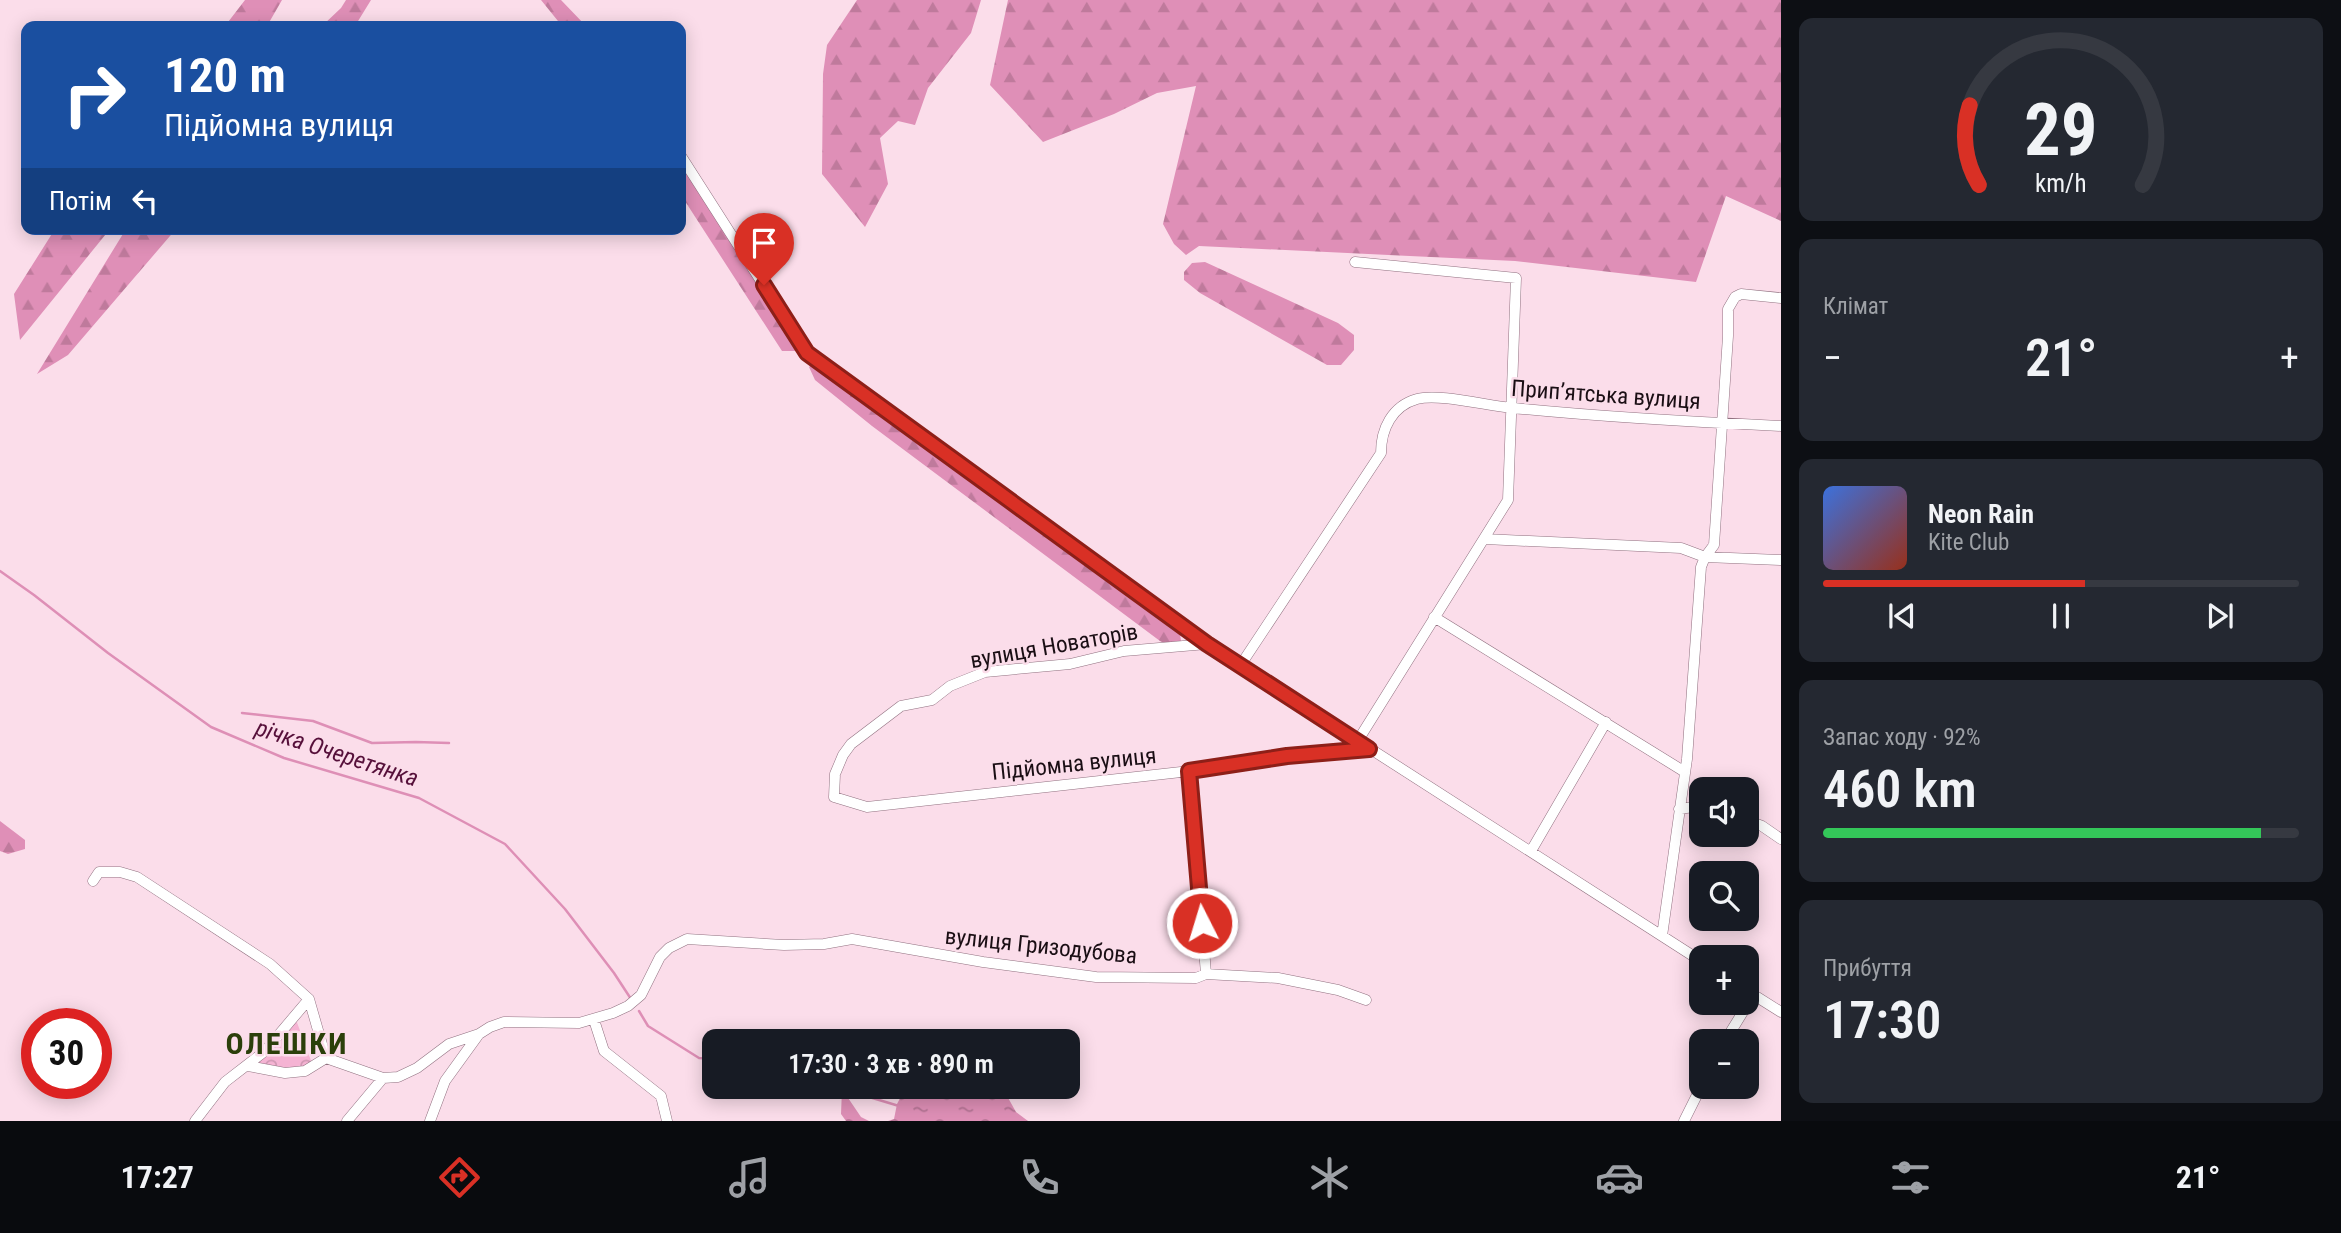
<!DOCTYPE html>
<html lang="uk">
<meta charset="utf-8">
<style>
:root{--surface:#171b24;--page:#242831;--text:#f1f3f6;--muted:#9ea1a6;--line:#363941;--accent:#d93025}
body{margin:0;font-family:"Roboto Condensed",sans-serif;background:var(--page);color:var(--text);height:100vh;display:flex;flex-direction:column;font-size:26px;white-space:nowrap}
*{box-sizing:border-box;margin:0}
p{font-size:23px;color:var(--muted)}
.icon{flex:none;width:38px;height:38px;fill:none;stroke:currentColor;stroke-width:2;stroke-linecap:round;stroke-linejoin:round}
.map{position:relative;flex:1;overflow:hidden}
.sheet{display:flex;flex-direction:column;gap:18px;padding:18px;background:#0d0f14;width:560px}
.sheet>*{flex:none}
.hud{position:absolute;left:21px;top:21px;width:665px;height:214px;border-radius:14px;box-shadow:0 4px 18px #0003;background:#1a4fa0;color:#fff;overflow:hidden}
.fabs{position:absolute;left:1689px;top:777px;display:grid;gap:14px}
.fabs a{display:grid;place-items:center;width:70px;height:70px;border-radius:14px;background:var(--surface);box-shadow:0 4px 18px #0003;font-size:35px}
.speed{position:absolute;left:21px;top:1008px;display:flex;gap:14px;font-size:35px;font-weight:700;text-align:center}
.speed>*{display:grid;place-content:center;width:91px;height:91px;border-radius:50%;background:var(--surface);box-shadow:0 4px 18px #0003;line-height:1}
.speed .limit{border:10px solid #d22;background:#fff;color:#111}
.pin{position:absolute;display:grid;place-items:center;width:60px;height:60px;color:#fff;margin:-72px -30px;border-radius:50% 50% 50% 0;rotate:-45deg;box-shadow:0 0 7px #0007}
.pin .icon{rotate:45deg}
.me{position:absolute;width:77px;margin:-38px;rotate:355deg;stroke-linejoin:round;filter:drop-shadow(0 0 5px #0008)}
.turn{display:flex;align-items:center;gap:24px;height:147px;padding:0 28px;font-size:32px}
.turn .icon{width:91px;height:91px;stroke-width:2.5}
.turn b{display:block;font-size:49px;line-height:60px}
.then{display:flex;align-items:center;height:66px;padding:0 28px;background:#0003;gap:14px;font-size:26px}
.big{font-size:52px;font-weight:600;line-height:1.1}
.sheet .tile{flex:1;display:flex;flex-direction:column;justify-content:center;gap:10px;min-width:0;padding:0 24px;border-radius:14px;background:var(--page)}
.sheet .dial{align-items:center;gap:0}
.dial svg{height:182px;overflow:visible;fill:none;stroke:var(--line);stroke-width:7;stroke-linecap:round;text-anchor:middle}
.dial text{fill:var(--text);stroke:none}
.song{display:flex;align-items:center;gap:21px}
.cover{width:84px;height:84px;border-radius:10px;background:linear-gradient(135deg,hsl(220 70% 55%),hsl(10 70% 35%))}
.played{height:7px;border-radius:4px;background:linear-gradient(90deg,var(--accent) 55%,var(--line) 55%)}
.keys{display:flex;justify-content:space-around;direction:ltr}
.heat{display:flex;justify-content:space-between;align-items:center;font-size:38px;direction:ltr}
.charge{height:10px;border-radius:5px;background:linear-gradient(90deg,#34c759 92%,var(--line) 0)}
.trip{position:absolute;left:702px;top:1029px;width:378px;height:70px;border-radius:14px;background:var(--surface);box-shadow:0 4px 18px #0003;font-weight:600;line-height:70px;text-align:center}
.menu{display:flex;height:112px;justify-content:space-around;align-items:center;background:#090b0e;color:var(--muted)}
.menu .icon{width:49px;height:49px}
.menu .selected{color:var(--accent)}
.menu b{font-size:32px;color:var(--text)}
main{display:flex;flex:1;min-height:0}
.map>svg:first-child{display:block}
.forest{fill:url(#forest-firs)}
.park{fill:url(#park-crowns)}
.water{fill:url(#water-ripples)}
.lines{fill:none;stroke-linecap:round;stroke-linejoin:round}
.stream{stroke:#de8fb6;stroke-width:2.5}
.minor-casing{stroke:#917180;stroke-width:11}
.minor{stroke:#fff;stroke-width:10}
.route-casing{stroke:#8d1f18;stroke-width:18}
.route{stroke:#d93025;stroke-width:12}
.labels{text-anchor:middle;dominant-baseline:central;stroke-width:5;stroke-linejoin:round;paint-order:stroke}
.street-label{font-size:23px;fill:#1a0e14;stroke:#fbddea}
.water-label{font-size:24px;font-style:italic;fill:#56103a;stroke:#fbddea}
.district-label{font-size:30px;font-weight:bold;letter-spacing:2px;fill:#2b3f0a;stroke:#fbddea}
</style>
<main>
<div class="map">
<svg width="1781" height="1121" viewBox="0 0 1781 1121">
<defs>
<pattern id="forest-firs" width="22" height="20" patternUnits="userSpaceOnUse" patternTransform="scale(1.75)"><rect width="22" height="20" fill="#df8fb7"/><path d="M5 1l3.5 6h-7zM16 11l3.5 6h-7z" fill="#bf7a9c"/></pattern>
<pattern id="park-crowns" width="20" height="18" patternUnits="userSpaceOnUse" patternTransform="scale(1.75)"><rect width="20" height="18" fill="#f5b3d3"/><path d="M2 6a3 3 0 1 1 6 0M12 15a3 3 0 1 1 6 0" fill="none" stroke="#d199b4"/></pattern>
<pattern id="water-ripples" width="26" height="14" patternUnits="userSpaceOnUse" patternTransform="scale(1.75)"><rect width="26" height="14" fill="#de8fb6"/><path d="M2 4q2-2 4 0t4 0M15 11q2-2 4 0t4 0" fill="none" stroke="#b37393"/></pattern>
</defs>
<rect width="100%" height="100%" fill="#fbddea"/>
<path class="forest" d="M245,0H282L267,26H225Z
M346,0H371L355,26H322L341,8Z
M541,0H561L586,26H562Z
M857,0H981L971,33L928,88L915,125L898,121L880,138L888,184L865,227L822,174L823,74L827,45Z
M1008,0H1781V221L1726,196L1696,282L1515,261L1199,246L1186,255L1174,244L1163,224L1196,86L1157,93L1114,114L1043,142L990,85Z
M681,162L800,351H782L681,195Z
M55,229H110L20,340L14,294Z
M126,229H176L68,355L37,374Z
M1205,262L1338,323L1354,335V350L1341,365H1327L1200,293L1184,280V272L1192,263Z
M812,364L823,367L1163,619L1180,632L1181,642L1170,646L1160,641L872,426L815,380L809,367Z
M0,821L25,840V849L8,854L0,851Z"/>
<path class="park" d="M295,1017L313,1066L305,1071L248,1066Z"/>
<path class="water" d="M906,1087H1002L1016,1112L1028,1121H888L894,1119L897,1104Z
M842,1089L861,1117L869,1121H846L841,1114Z"/>
<g class="lines">
<path class="stream" d="M0,571L34,595L108,653L211,727L284,758L419,798L505,844L565,909L614,973L631,999
M242,713L313,721L372,743L416,742L449,743
M639,1011L648,1026L699,1058L714,1059
M836,1087L899,1106"/>
<defs>
<path id="minor" d="M681,156L807,353L1207,644L1701,961
M1355,262L1516,278L1508,500L1357,742
M1485,539L1681,548L1705,557L1781,560
M1434,617L1685,772
M1207,644L1124,651L1070,664L985,672L950,686L932,700L901,706L851,744L843,755L835,774L834,797L867,807L1190,771L1287,756L1368,749
M1240,666L1381,453C1381,429 1392,406 1417,399C1439,393 1488,406 1513,408C1602,417 1692,422 1781,426
M1190,771L1206,974
M1679,809L1701,806
M1746,820L1762,826L1781,839
M1531,851L1606,722
M93,881L99,872H120L137,877L270,964L309,999L265,1051L225,1082L195,1121
M1662,936L1687,759L1701,567L1705,557L1714,545L1728,336V309L1735,297L1741,294L1781,298
M1746,990L1781,1012
M309,999L326,1058
M594,1020L604,1051L661,1096L667,1121
M1725,1041L1754,994
M248,1066L285,1073L305,1071L326,1058L383,1078L398,1077L417,1068L449,1044L479,1034
M347,1121L383,1078
M430,1121L445,1081L479,1034L490,1027L504,1022L579,1023L613,1013L628,1006L641,995L660,957L669,948L687,939L784,945L824,944L852,939L983,962L1096,977L1196,978L1206,974L1278,978L1338,990L1366,1000
M1684,1121L1701,1087"/>
</defs>
<use href="#minor" class="minor-casing"/>
<use href="#minor" class="minor"/>
</g>
<g class="lines">
<defs>
<path id="route" d="M764,285L807,353L1207,644L1369,749L1287,756L1189,771L1202,923"/>
</defs>
<use href="#route" class="route-casing"/>
<use href="#route" class="route"/>
</g>
<g class="labels">
<g class="street-label">
<text transform="translate(1606 395) rotate(4)">Прип’ятська вулиця</text>
<text transform="translate(1054 646) rotate(-10)">вулиця Новаторів</text>
<text transform="translate(1074 764) rotate(-6)">Підйомна вулиця</text>
<text transform="translate(1041 946) rotate(6)">вулиця Гризодубова</text>
</g>
<g class="water-label">
<text transform="translate(337 753) rotate(18)">річка Очеретянка</text>
</g>
<g class="district-label">
<text x="287" y="1043">ОЛЕШКИ</text>
</g>
</g>
</svg>
<div class="fabs">
<a><svg class="icon" aria-label="sound" viewBox="0 0 24 24"><path d="M4 9h4l5-4v14l-5-4H4zM17 9q2 3 0 6"/></svg></a>
<a><svg class="icon" aria-label="search" viewBox="0 0 24 24"><circle cx="10" cy="10" r="6"/><path d="M15 15l6 6"/></svg></a>
<a>+</a>
<a>−</a>
</div>
<div class="speed"><div class="limit">30</div></div>
<div class="pin" style="left:764px;top:285px;background:#d93025"><svg class="icon" aria-label="arrive" viewBox="0 0 24 24"><path d="M6 21V4h12l-3 4 3 4H6"/></svg></div>
<svg class="me" style="left:1202px;top:923px" viewBox="-20 -20 40 40"><circle r="17" fill="#d93025" stroke="#fff" stroke-width="3"/><path d="M0-11L8 9 0 5-8 9z" fill="#fff"/></svg>
<div class="trip">17:30 · 3 хв · 890 m</div>
<div class="hud">
<div class="turn"><svg class="icon" aria-label="right" viewBox="0 0 24 24"><path d="M7 20v-9h11M14 6l5 5-5 5"/></svg><div><b>120 m</b>Підйомна вулиця</div></div>
<div class="then">Потім<svg class="icon" aria-label="left" viewBox="0 0 24 24"><path d="M17 20v-9H6M10 6l-5 5 5 5"/></svg></div>
</div>
</div>
<section class="sheet">
<div class="tile dial"><svg viewBox="0 0 100 80">
<path d="M14 69A42 42 0 1 1 86 69"/>
<path d="M14 69A42 42 0 0 1 10 34" stroke="#d93025"/>
<text x="50" y="56" font-size="32" font-weight="700">29</text>
<text x="50" y="72" font-size="11">km/h</text>
</svg></div>
<div class="tile"><p>Клімат</p>
<div class="heat"><a>−</a><b class="big">21°</b><a>+</a></div>
</div>
<div class="tile">
<div class="song"><i class="cover"></i><div><b>Neon Rain</b><p>Kite Club</p></div></div>
<div class="played"></div>
<div class="keys"><svg class="icon" aria-label="previous" viewBox="0 0 24 24"><path d="M18 5L8 12l10 7zM5 5v14"/></svg><svg class="icon" aria-label="pause" viewBox="0 0 24 24"><path d="M8 5v14M16 5v14"/></svg><svg class="icon" aria-label="next" viewBox="0 0 24 24"><path d="M6 5l10 7-10 7zM19 5v14"/></svg></div>
</div>
<div class="tile"><p>Запас ходу · 92%</p><b class="big">460 km</b><div class="charge"></div></div>
<div class="tile"><p>Прибуття</p><b class="big">17:30</b></div>
</section>
</main>
<nav class="menu">
<b>17:27</b>
<svg class="icon selected" aria-label="directions" viewBox="0 0 24 24"><path d="M12 3l9 9-9 9-9-9zM9 14v-3h6M13 9l2 2-2 2"/></svg>
<svg class="icon" aria-label="music" viewBox="0 0 24 24"><path d="M9 18V5l10-2v13"/><circle cx="6" cy="18" r="3"/><circle cx="16" cy="16" r="3"/></svg>
<svg class="icon" aria-label="phone" viewBox="0 0 24 24"><path d="M5 4h4l2 5-3 2q2 4 5 5l2-3 5 2v4C11 20 4 13 5 4z"/></svg>
<svg class="icon" aria-label="climate" viewBox="0 0 24 24"><path d="M12 3v18M4 7l16 10M4 17L20 7"/></svg>
<svg class="icon" aria-label="car" viewBox="0 0 24 24"><path d="M5 17H2v-5l4-1 3-4h7l3 4 3 1v5h-3M9 17h6M6 11h13"/><circle cx="7" cy="17" r="2"/><circle cx="17" cy="17" r="2"/></svg>
<svg class="icon" aria-label="filters" viewBox="0 0 24 24"><path d="M4 7h16M4 17h16"/><circle cx="9" cy="7" r="2"/><circle cx="15" cy="17" r="2"/></svg>
<b>21°</b>
</nav>
